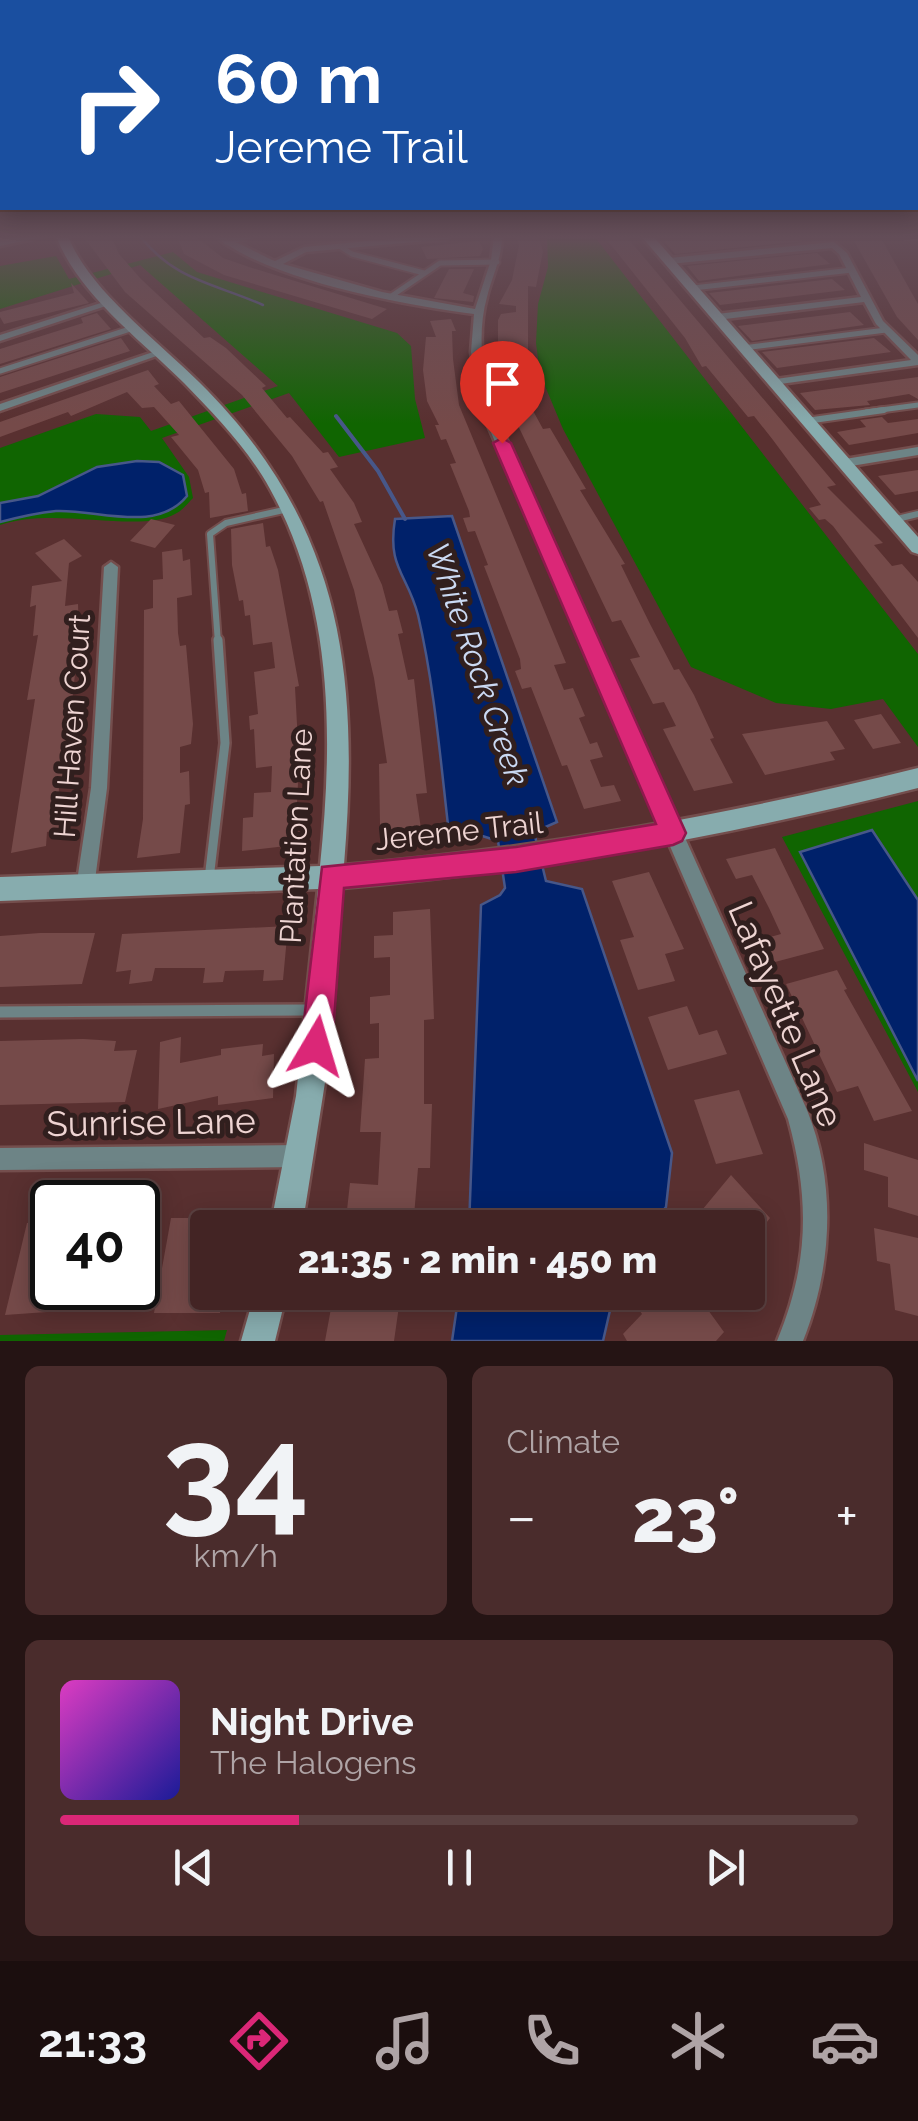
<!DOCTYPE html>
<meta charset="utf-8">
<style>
:root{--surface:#432424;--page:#4a2c2c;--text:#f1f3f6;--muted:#afa4a6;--line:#5b4141;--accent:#db2777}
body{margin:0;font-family:Raleway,sans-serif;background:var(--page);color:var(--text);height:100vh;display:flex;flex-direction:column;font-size:38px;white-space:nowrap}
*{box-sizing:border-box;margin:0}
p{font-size:32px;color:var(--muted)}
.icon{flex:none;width:55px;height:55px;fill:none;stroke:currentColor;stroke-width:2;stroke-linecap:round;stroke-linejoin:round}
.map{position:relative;height:1341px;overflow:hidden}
.details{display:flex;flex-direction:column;gap:25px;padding:25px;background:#251414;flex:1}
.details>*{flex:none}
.hud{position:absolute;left:0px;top:0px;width:920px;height:210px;box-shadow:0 5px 25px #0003,0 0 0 2px var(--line);background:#1a4fa0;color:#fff;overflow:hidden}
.speed{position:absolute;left:30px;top:1180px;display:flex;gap:20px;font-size:50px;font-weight:700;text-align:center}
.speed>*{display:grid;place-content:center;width:130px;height:130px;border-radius:50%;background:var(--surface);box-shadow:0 5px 25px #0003,0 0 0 2px var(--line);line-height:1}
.speed .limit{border:5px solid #111;border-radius:15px;background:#fff;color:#111}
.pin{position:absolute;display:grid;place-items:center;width:85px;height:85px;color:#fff;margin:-102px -42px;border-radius:50% 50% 50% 0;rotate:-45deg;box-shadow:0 0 10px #0007}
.pin .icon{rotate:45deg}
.me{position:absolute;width:110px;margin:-55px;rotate:7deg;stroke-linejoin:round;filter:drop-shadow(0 0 8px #0008)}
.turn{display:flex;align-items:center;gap:35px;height:210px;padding:0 50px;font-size:45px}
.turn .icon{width:130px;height:130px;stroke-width:2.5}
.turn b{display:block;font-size:70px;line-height:85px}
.big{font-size:75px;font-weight:800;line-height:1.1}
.details .widget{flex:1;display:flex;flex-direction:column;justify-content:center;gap:15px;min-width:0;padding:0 35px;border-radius:15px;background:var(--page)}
.details .dial{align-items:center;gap:0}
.dial b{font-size:130px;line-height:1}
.song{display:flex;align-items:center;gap:30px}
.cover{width:120px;height:120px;border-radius:15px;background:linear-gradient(135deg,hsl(310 70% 55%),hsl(240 70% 35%))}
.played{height:10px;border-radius:5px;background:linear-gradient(90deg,var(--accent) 30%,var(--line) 30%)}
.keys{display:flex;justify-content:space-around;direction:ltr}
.heat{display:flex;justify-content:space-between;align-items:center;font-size:55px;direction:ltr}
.details .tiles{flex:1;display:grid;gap:25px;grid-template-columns:1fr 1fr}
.widget:last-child{grid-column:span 2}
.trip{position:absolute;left:190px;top:1210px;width:575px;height:100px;border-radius:10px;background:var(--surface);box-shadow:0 5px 25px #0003,0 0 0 2px var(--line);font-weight:800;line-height:100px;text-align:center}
.tab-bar{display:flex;height:160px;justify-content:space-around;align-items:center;background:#1b0e0e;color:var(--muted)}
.tab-bar .icon{width:70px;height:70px}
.tab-bar .selected{color:var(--accent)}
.tab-bar b{font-size:45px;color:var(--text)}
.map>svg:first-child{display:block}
.green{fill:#106501}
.water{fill:#00216a;stroke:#475789;stroke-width:2.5}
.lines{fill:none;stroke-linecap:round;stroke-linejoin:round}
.stream-far1{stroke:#475789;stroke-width:2.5}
.stream{stroke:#475789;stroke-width:4}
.building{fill:#754a49}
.lane-far3-casing{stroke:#744e4d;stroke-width:9}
.lane-far2-casing{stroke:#744e4d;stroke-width:10}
.lane-far1-casing{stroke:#744e4d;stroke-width:14}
.lane-casing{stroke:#744e4d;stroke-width:16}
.street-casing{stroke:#744e4d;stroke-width:5}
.secondary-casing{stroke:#744e4d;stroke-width:5}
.lane-far3{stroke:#6d8486;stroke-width:5}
.lane-far2{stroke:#6d8486;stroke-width:6}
.lane-far1{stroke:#6d8486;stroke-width:9}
.lane{stroke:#6d8486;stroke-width:11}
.street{fill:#6d8486;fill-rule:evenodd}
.secondary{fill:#87acae;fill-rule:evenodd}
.route{fill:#db2777;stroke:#8e194d;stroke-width:2.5}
.labels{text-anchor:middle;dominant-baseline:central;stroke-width:10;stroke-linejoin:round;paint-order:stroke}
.street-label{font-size:30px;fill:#eed4d2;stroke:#311f1e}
.water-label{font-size:32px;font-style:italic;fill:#cad9f3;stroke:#311f1e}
.near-street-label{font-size:35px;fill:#eed4d2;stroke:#311f1e}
</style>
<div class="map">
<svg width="918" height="1341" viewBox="0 0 918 1341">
<rect width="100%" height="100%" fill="#593030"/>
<path class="green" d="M547,236H594L918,654V747L883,699L831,709L776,703L691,667L563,429L540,374L536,343L538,304L548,267Z
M173,252L197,272L397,333L411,346L415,399L425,438L339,457L289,393L162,438L189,477L193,498C188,503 182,511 175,514C139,534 54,506 0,525V448L96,414L140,417L151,431L278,386L140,265L0,309V266L56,256L69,279Z
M918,801V1092L782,837Z
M227,1330L224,1341H0V1335Z"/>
<path class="water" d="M137,461L159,462L183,475L187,496C156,534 97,509 56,511C36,513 19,517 0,522V503L38,496L97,467Z
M452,516L557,822L534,832L546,881L582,889L672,1153L666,1207L650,1227H469L481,905L500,895L505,888L498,841L448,825C440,755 434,684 418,615C407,573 387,568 395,519Z
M872,830L918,900V1081L800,852Z
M459,1293V1292L614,1293L603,1341H452Z"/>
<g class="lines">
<path class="stream-far1" d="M140,236C175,281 214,283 263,305"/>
<path class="stream" d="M336,416L378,471L405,519"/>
</g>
<path class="building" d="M83,236H111L119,254L141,279L204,338L210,337L226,348L266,386L262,388L287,418L290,417L323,453L328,452L338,467L330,469L354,503L362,522L354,524L382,585L389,611L397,610L403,633L398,634L408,680L414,679L427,793L416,794L422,836L392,840L390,824L380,825L379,764L387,763L374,678L354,590L323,501L320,502L292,456L242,395L125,292Z
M177,236H195L223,258L249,267L387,309L372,319L224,275L184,254Z
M516,236H538L543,251L536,287L528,286V352L534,372H526L538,406L531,407L543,429L550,428L586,489L580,490L625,564L621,565L650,624L674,670L679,669L694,695L714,738L710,739L733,783L694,791L663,729L676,726L664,702L653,704L630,659L640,657L621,620L612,622L512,413L498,363V320L501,314L516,312V306L499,304L512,280L519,245Z
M604,236H626L836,485L827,487L883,543L874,545L892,566L902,564L918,582V638L833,526L825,519L819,520L809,508L821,505L773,440L754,416L748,417L706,366L702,367L685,338Z
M723,236H797L803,241L675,254L664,241Z
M882,240L918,304V340L897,317L854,241Z
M479,241L483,249L480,256L427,259L421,247Z
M817,253L830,264L699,281L687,266Z
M449,269H474L463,293L474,296L473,302L434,298Z
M832,279L845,290L720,305L709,293Z
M71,283L89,303L4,324L0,317V312L74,293Z
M850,312L864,325L752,341L738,326Z
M97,313L111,329L0,364V349L83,323L81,318Z
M451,319L456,331H452L453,359L459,405L566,663L554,665L564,690L573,688L585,716L579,718L590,744L597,742L603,757L590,760L601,787L614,785L621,801L584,809L567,765L562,766L531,687L522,689L515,671L521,669L520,659L484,566L488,565L475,531L468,532L463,518L470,517L469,511L450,464L456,463L446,439L441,440L435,425H439L427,401L423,370L426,337H436L430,321Z
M121,338L130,351L0,393V377Z
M874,338L891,352L777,368L762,352Z
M148,370L159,384L154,386L171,404L179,401L234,469L242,494L246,493L248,511L210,518L209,492L205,493L198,470L171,437L179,435L154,407L142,408L127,392L71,416L68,412L0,437V422Z
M918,377V399L909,394L867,401L870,405L815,410L800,393Z
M882,417L888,423L918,419V433L849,445L837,432L866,427L860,420Z
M918,470V491L895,495L878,476Z
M151,519L175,525L155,548L130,541Z
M263,523L266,547L270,546L278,570L299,686L295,687L299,762L295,845L242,851L243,818L253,817L254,793L271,792L272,766L256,768L254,729L250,730L249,716L258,714L254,672L275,668L272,642L253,645L250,615L245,616L243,600L239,601L232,565L231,529Z
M64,539L82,556L69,563L65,606L78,604L79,634L69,733H72L71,748L62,750L60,773L66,772L65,787L59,788L57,814L64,813L62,829L47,832L46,846L11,853L35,699L27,700L38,635L33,636L36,605L30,607L32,586L62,581L35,553Z
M182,549L183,561L190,559L192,595L177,598L178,633L180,646L186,645L193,724L191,744L180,747V773L189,771L190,804L185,805L180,853L137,858L143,819L144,610L153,608V580L163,579L162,552Z
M881,714L901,743L873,749L854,720Z
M827,721L845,749L830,752L835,760L765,775L742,734Z
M775,848L824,949L775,962L763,939L781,934L769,908L752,875L736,879L726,859Z
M649,872L684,949L665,954L675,981L638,990L620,940L634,937L612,881Z
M430,909L434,1019L424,1020V1104H432L430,1168H418L413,1228H355L356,1211L347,1210L350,1183L378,1185L381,1132H360L365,1059L379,1058V1023L370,1024V997L390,995V957L374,958V936L393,935V912Z
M288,926L283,980L263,981L264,970L225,971L223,982L203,983L205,968H155L152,981L129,984L131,970L116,972L122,934Z
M40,933H95L82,984L0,987V936Z
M837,970L847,989L844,990L912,1111L874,1121L858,1086L837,1092L786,984Z
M687,1006L699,1035L717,1030L727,1054L668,1070L648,1017Z
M181,1037L180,1063L221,1055V1049L263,1044L262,1056L274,1054L273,1098L218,1105V1096L158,1109L160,1042Z
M83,1039L116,1041L114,1051L137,1050L125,1102L0,1105V1041Z
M739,1090L763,1154L716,1164L694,1100Z
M864,1143L918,1160V1216L888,1207V1177L864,1170Z
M731,1175L770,1218L748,1247V1228H699L693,1221Z
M171,1218H208V1292H223L220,1313H154Z
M52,1221V1288H66L61,1311L5,1315L27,1223Z
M874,1228L918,1238V1316L895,1310L890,1264L877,1261Z
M334,1292H401L394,1341H325Z
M636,1292H695L724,1332L716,1341H627L623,1334L642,1314L631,1298Z"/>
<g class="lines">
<defs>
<path id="lane-far3" d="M226,242L250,236
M341,247L352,254L424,273
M693,288L852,270
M390,297L440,263L497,262
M743,348L886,330
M0,371L133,328
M866,412L918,405"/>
<path id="lane-far2" d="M806,421L884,410
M893,520L918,514
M218,643L210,534L226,523L288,509"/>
<path id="lane-far1" d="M209,879L225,743L218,640"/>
<path id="lane" d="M0,1012L311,1010"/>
<path id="street" d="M27,236H47L0,246V240Z
M215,236C230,236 259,255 275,261L304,247L421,236H451L447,239L306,252L283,264L382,292L475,309L491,260L494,236H502C502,259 492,276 487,297C477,333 482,371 492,407L807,1110C837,1184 832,1268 803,1341H777C809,1264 810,1199 788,1119L480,407L471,352L474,314C403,305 269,280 215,236Z
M834,242L847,253L883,321L918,355V365L773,385L768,382L769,380L911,360L876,324L864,302L717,320L712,317L717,314L861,297L839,254L832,248L669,264L665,261L669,258Z
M107,301L115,303L0,341V335Z
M156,351L165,353L0,411V404Z
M918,447V455L845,467L839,463L845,459Z
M111,562L118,567L107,788L94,888L91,894L85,897L79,894L76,888L91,788L104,567Z
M301,1145L309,1148L312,1156L309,1164L301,1167L0,1170V1148Z"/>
<path id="secondary" d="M56,236H68C89,290 157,340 199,382C342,523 360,672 344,865C539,849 728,815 918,768V788C726,836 540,871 342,888L330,1051L302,1228H270L296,1096L318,889L0,901V877L320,866C333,739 334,604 270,489C248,449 216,416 184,383C141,340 78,294 56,236Z
M641,236H653L918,537V554L912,552Z
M255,1292H287L275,1341H241Z"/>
</defs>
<use href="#lane-far3" class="lane-far3-casing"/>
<use href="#lane-far2" class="lane-far2-casing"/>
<use href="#lane-far1" class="lane-far1-casing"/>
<use href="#lane" class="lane-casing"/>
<use href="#street" class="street-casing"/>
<use href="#secondary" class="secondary-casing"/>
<use href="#lane-far3" class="lane-far3"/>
<use href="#lane-far2" class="lane-far2"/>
<use href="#lane-far1" class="lane-far1"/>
<use href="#lane" class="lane"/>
<use href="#street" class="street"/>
<use href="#secondary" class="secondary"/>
</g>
<linearGradient id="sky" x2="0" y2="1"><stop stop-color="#311a1a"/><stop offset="0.56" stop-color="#644e59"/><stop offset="1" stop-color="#644e59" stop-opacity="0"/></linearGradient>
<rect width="918" height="424" fill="url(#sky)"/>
<path class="route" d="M502,438L511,443L686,833L682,841L673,845L516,872L344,888L332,1046L328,1057L316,1062L305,1057L301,1046L322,867L516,847L656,824L493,443Z"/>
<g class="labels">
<g class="street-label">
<text transform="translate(72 726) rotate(-86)">Hill Haven Court</text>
<text transform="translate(459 831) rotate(-6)">Jereme Trail</text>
<text transform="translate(296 836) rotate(-87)">Plantation Lane</text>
</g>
<g class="water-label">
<text transform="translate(478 664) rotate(71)">White Rock Creek</text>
</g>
<g class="near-street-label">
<text transform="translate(786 1014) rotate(67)">Lafayette Lane</text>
<text transform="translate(151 1122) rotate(-1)">Sunrise Lane</text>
</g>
</g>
</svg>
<div class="speed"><div class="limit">40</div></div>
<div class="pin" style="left:502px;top:443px;background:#d93025"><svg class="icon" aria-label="arrive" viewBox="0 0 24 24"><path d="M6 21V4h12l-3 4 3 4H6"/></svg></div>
<svg class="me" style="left:316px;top:1046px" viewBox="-20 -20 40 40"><path d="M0-17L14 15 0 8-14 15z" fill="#db2777" stroke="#fff" stroke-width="4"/></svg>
<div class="trip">21:35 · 2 min · 450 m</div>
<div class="hud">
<div class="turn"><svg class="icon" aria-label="right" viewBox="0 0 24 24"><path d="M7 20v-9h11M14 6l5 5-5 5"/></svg><div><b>60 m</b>Jereme Trail</div></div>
</div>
</div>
<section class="details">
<div class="tiles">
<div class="widget dial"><b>34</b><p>km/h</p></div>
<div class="widget"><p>Climate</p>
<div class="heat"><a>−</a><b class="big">23°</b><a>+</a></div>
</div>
<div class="widget">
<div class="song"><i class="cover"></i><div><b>Night Drive</b><p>The Halogens</p></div></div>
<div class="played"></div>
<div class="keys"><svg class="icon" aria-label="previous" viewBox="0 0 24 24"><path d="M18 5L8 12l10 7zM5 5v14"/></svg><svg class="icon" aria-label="pause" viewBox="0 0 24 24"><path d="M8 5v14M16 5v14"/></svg><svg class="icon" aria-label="next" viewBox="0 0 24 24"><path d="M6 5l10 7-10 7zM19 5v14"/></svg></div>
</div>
</div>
</section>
<nav class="tab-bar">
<b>21:33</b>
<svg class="icon selected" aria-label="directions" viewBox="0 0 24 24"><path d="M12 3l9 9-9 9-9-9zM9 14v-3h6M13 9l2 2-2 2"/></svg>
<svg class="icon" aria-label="music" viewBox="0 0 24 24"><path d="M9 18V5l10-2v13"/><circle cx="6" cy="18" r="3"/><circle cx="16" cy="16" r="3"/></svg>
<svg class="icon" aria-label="phone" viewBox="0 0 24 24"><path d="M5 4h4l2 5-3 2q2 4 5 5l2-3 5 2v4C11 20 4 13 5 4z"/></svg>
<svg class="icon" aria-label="climate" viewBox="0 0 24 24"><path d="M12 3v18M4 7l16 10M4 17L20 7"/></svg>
<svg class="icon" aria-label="car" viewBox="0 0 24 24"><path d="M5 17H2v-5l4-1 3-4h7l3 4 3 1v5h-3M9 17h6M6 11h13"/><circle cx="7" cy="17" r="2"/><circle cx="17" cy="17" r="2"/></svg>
</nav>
